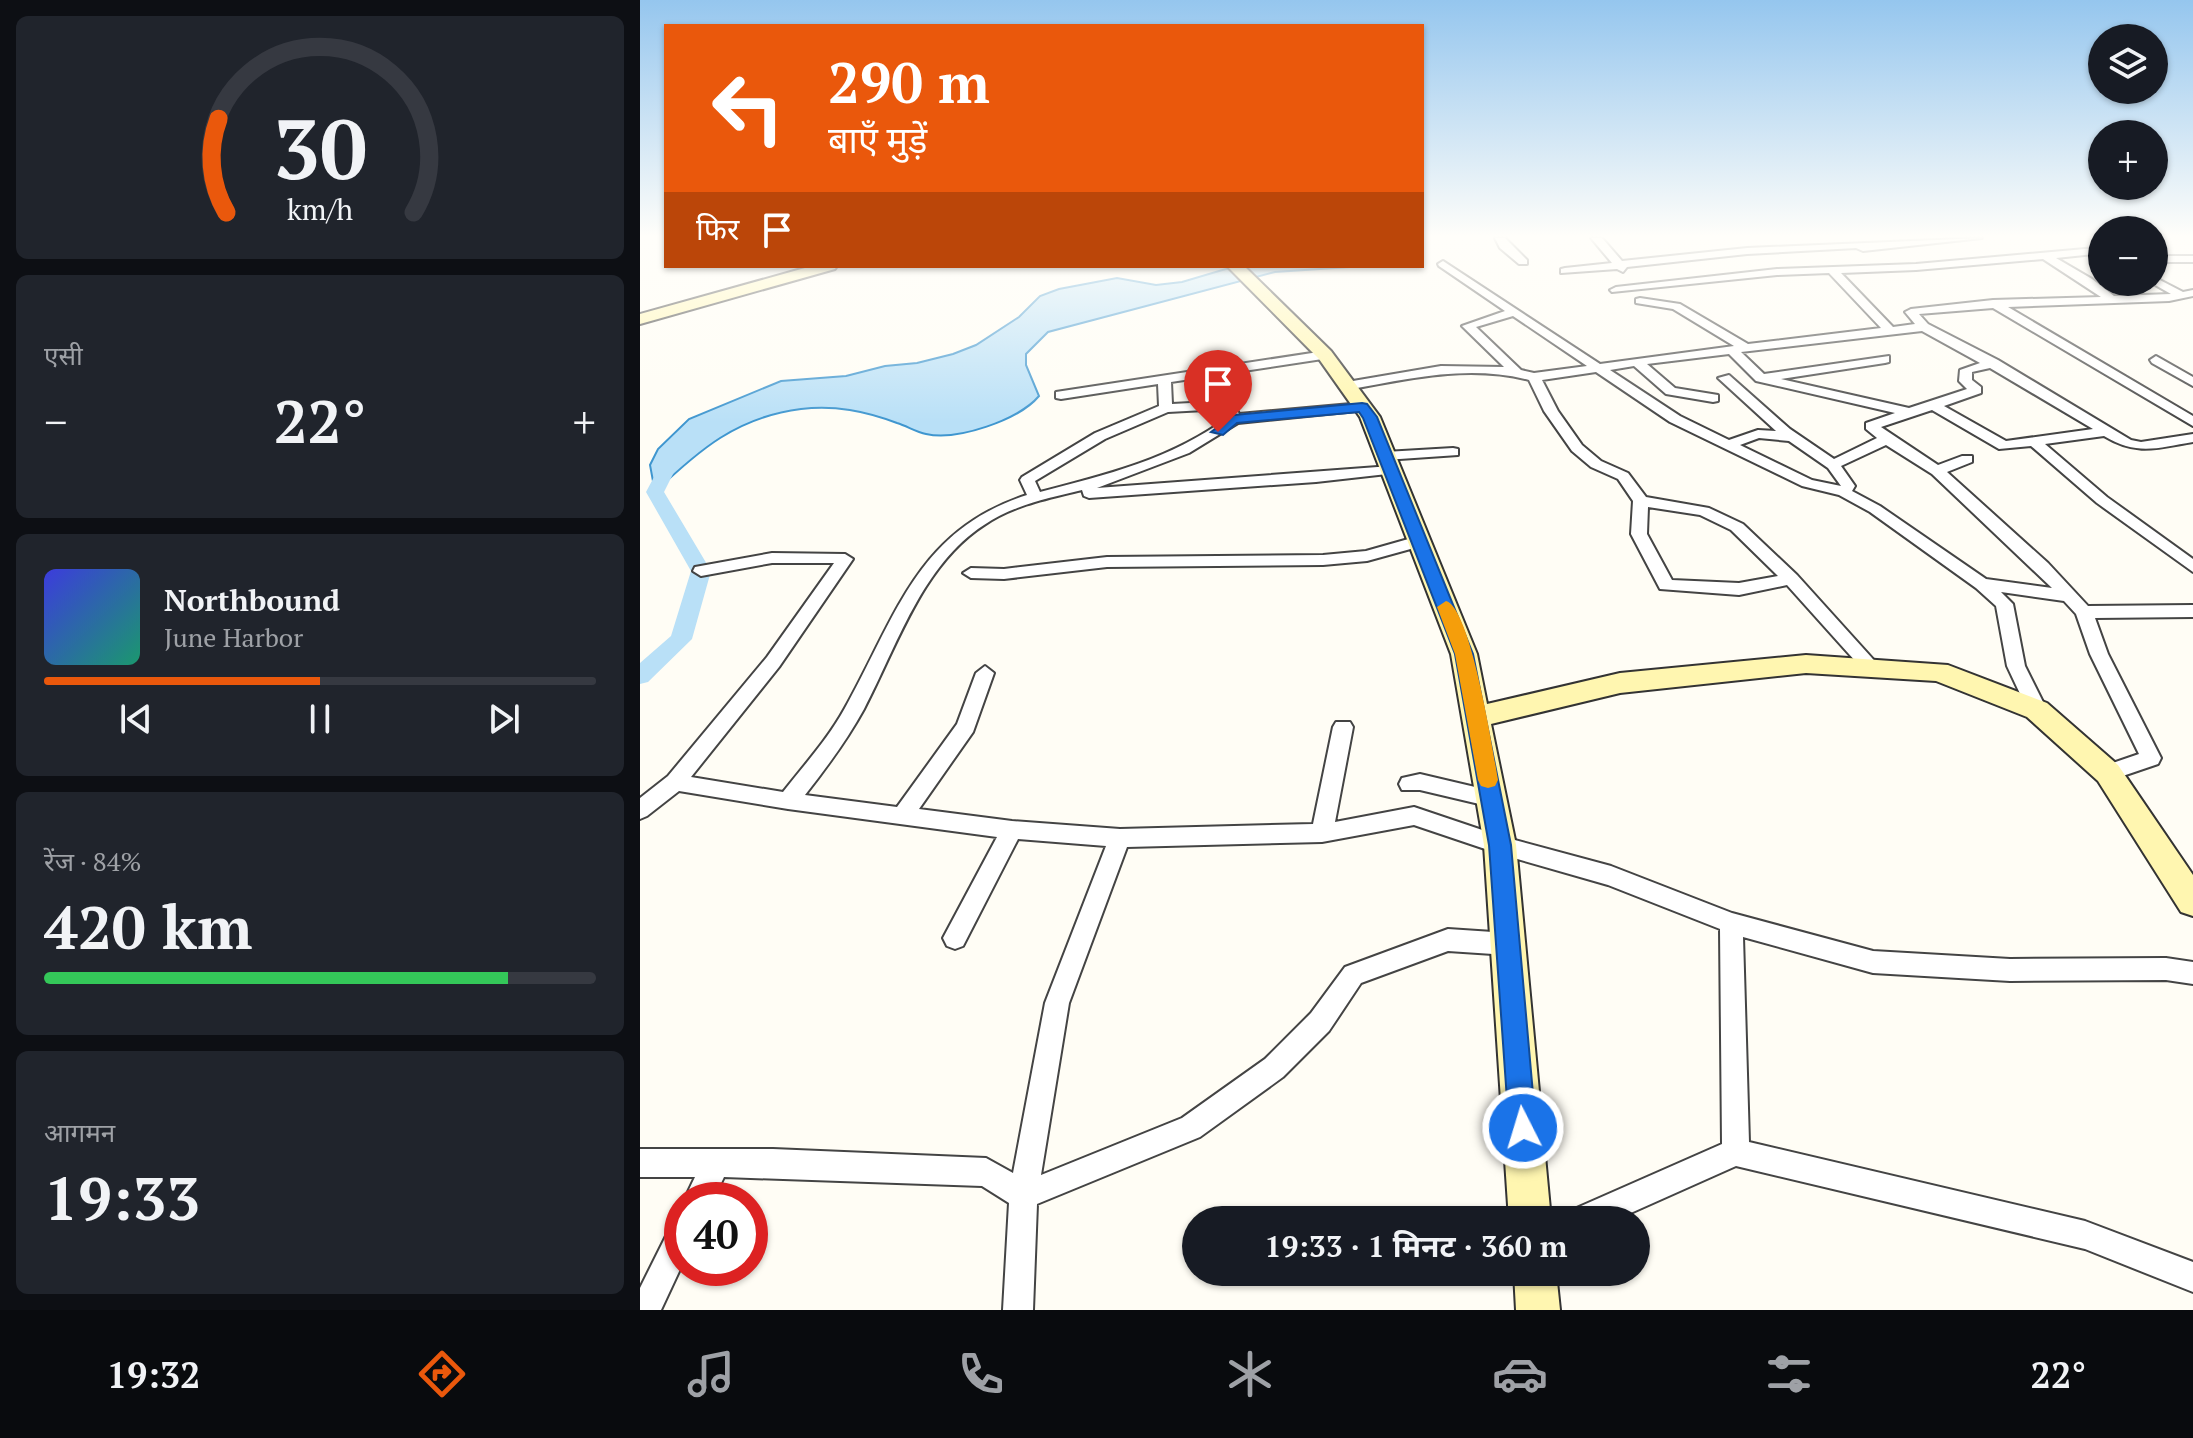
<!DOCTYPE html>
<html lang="hi">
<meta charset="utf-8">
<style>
:root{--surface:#171b24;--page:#20242c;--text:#f1f3f6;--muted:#9ea1a6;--line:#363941;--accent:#ea580c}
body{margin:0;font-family:"PT Serif","Noto Sans Devanagari",serif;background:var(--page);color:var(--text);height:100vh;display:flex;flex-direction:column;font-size:30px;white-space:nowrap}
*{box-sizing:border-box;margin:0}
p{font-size:26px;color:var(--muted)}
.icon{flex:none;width:44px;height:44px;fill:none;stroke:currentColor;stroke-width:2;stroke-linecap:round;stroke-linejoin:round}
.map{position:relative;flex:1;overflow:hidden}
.drawer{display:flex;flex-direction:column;gap:16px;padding:16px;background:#0d0f14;width:640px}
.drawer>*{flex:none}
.top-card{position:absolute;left:24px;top:24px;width:760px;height:244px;border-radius:0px;box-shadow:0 2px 6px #0004;background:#ea580c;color:#fff;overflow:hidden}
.controls{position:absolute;left:1448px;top:24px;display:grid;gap:16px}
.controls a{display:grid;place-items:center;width:80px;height:80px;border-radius:50%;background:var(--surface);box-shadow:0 2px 6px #0004;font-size:40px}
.speed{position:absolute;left:24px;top:1182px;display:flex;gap:16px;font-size:40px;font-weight:700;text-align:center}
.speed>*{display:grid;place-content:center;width:104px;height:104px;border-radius:50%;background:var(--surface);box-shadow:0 2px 6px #0004;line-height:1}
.speed .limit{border:12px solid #d22;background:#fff;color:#111}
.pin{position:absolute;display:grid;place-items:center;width:68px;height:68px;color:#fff;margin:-82px -34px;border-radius:50% 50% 50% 0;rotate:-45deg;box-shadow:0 0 8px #0007}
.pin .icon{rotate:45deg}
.me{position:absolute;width:88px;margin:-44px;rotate:355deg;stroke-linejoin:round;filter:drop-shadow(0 0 6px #0008)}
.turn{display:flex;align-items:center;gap:28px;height:168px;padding:0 32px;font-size:36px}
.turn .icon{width:104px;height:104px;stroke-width:2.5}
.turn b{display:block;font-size:56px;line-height:68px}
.then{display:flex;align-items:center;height:76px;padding:0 32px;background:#0003;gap:16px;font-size:30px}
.big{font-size:60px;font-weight:700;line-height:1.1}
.drawer .widget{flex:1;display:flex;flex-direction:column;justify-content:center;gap:12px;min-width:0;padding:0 28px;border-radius:12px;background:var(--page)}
.drawer .dial{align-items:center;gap:0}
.dial svg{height:208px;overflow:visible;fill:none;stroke:var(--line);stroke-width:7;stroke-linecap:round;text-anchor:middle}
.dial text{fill:var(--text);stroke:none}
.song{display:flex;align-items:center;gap:24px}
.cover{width:96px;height:96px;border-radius:12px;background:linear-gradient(135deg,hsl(240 70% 55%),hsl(160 70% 35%))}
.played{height:8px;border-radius:4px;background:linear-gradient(90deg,var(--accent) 50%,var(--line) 50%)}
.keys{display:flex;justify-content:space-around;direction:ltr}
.heat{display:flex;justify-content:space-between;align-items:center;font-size:44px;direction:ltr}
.charge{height:12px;border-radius:6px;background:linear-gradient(90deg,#34c759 84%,var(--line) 0)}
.trip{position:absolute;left:542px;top:1206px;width:468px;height:80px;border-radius:40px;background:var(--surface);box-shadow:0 2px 6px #0004;font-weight:700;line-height:80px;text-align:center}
.dock{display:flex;height:128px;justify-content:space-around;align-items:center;background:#090b0e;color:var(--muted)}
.dock .icon{width:56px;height:56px}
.dock .selected{color:var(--accent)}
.dock b{font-size:36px;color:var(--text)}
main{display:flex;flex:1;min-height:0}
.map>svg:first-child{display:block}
.water{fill:#b9e0f7;stroke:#3f96cf;stroke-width:2}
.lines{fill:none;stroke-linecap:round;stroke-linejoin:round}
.canal{fill:#b9e0f7;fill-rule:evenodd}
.street-casing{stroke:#444;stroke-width:4}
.secondary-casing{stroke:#333;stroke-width:4}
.street{fill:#fff;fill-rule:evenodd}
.secondary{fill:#fff6b0;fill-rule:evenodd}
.route{fill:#1a73e8;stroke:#114b97;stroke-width:2}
.slow{fill:#f59e0b}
</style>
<main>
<section class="drawer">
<div class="widget dial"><svg viewBox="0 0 100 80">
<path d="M14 69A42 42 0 1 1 86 69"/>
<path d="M14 69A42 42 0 0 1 11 33" stroke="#ea580c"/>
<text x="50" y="56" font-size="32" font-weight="700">30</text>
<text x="50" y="72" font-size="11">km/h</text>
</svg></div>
<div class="widget"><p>एसी</p>
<div class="heat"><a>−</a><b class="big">22°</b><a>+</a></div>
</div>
<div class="widget">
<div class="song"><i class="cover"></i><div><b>Northbound</b><p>June Harbor</p></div></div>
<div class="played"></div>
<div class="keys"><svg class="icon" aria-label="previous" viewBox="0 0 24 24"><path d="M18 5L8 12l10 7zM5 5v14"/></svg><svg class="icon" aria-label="pause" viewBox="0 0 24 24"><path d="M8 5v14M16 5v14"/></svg><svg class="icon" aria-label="next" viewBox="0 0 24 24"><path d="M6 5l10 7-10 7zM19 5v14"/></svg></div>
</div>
<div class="widget"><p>रेंज · 84%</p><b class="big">420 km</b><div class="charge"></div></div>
<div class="widget"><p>आगमन</p><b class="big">19:33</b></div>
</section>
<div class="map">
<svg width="1553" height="1310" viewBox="0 0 1553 1310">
<rect width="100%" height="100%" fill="#fffdf5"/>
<path class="water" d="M596,266H725L635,272L408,332L386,354V365L399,396C379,420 317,441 286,434C276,432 267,426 257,423C225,411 195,405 161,409C97,417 59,450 15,492L10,465L18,449L49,419L141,381L206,376L245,366L277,363L313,354L336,345L379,317L400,296L419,289L477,278L516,285L542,282Z"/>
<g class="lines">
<path class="canal" d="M28,461L37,466L24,492L71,571L52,639L8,682L0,684V663L31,636L51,571L6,492L22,462Z"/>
<defs>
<path id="street" d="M855,238H865L887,260V264H879L860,248Z
M951,238H962L982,261L1107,248L1342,238L1223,251L1216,248L1107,254L987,267L983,272L977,269L921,273V269L925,268L972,263Z
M1456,248L1462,250V258L1454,254L1416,258L1452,279L1474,296L1531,294L1510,282H1514V277L1543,292L1553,290V296L1529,301L1368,307L1553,416V426L1353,308L1279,314L1288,324L1358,360L1491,440L1501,442L1553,434V442C1517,448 1497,456 1464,436L1405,444L1467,497L1553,559V572L1457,503L1391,446L1359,449L1292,410L1241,427L1298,465L1322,456H1332V462L1307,472L1408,563L1448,606L1553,605V617L1455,618L1468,654L1521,758L1518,764L1468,781L1461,779L1458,773L1461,767L1499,754L1450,654L1436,614L1424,601L1361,592L1373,604L1385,666L1407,710L1404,715H1390L1367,666L1356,606L1336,588L1230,512L1199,495L1162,486L1030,422L956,372L902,380L918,411L942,445L961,461L988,473L1006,497L1069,508L1103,524L1157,575L1241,668L1238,673H1226L1147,585L1099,595L1020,589L991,534L993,501L978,479L951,467L932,451L904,411L889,380C828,364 767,379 707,390L700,386L707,382L801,366L864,367L822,326L865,311L799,266L798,264L803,261L960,364L1094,346L1033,309L996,303V299L1000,298L1040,304L1108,344L1241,328L1189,273L1137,275L972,292L970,290L976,287L1137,269L1276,264ZM1403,259L1461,297L1353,300L1271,309L1265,312L1275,324L1253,327L1201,273L1276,270ZM873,316L947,366L894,373L881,370L836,327ZM1282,331L1340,363L1320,370L1319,381L1327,389L1269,408L1141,379L1245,363L1249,362V356L1124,374L1101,352ZM1089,354L1116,381L1255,413L1226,423V429L1237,438L1194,459L1150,429L1089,375L1078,378L1136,431L1118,430L1089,440L1040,416L970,370L994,366L1026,394L1073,402L1078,401V395L1035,388L1007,364ZM1350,368L1453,429L1366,441L1304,406L1341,393V387L1332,380V372ZM1119,438L1149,441L1188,468L1201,486L1172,480L1100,445ZM1246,445L1292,474L1412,588L1346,579L1240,506L1212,491L1215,486L1201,466ZM1008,507L1060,515L1091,530L1138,576L1099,583L1032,580L1007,534Z
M1514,256H1553V262H1514Z
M685,351L689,352V358L531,382L532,404L588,401L593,402L599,414L722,403L727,404V410L598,423L549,453L457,488L751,466L758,470L756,473L676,482L449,498L444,496L442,490C409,498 373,505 344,525C282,565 257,646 224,709C207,740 187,767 165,795L257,807L317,724L336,673L345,666L354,673L333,732L279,809L372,821L480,829L673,824L693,727L696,722H710L713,727L695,822L774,807L860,836L971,866L1092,913L1233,951L1370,959L1526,958L1553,962V984L1526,980L1370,981L1233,973L1103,937L1109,1142L1445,1221L1553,1262V1292L1445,1249L1096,1166L975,1220H928L932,1210L1082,1144L1080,929L968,885L860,854L774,825L682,842L487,847L429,1003L401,1175L542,1118L625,1059L671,1013L705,967L808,929L868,933L876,936L880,944L876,952L868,955L808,951L721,983L689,1031L643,1077L560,1137L397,1204L393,1310H363L369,1203L342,1186L84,1177L73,1200H44L55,1177H0V1149H133L346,1158L373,1173L405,1003L466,846L378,839L323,946L315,949L307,946L303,938L357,837L148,809L39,791L7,816L0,819V798L28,776L127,657L194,563H132L61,576L53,571L55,567L132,553L205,554L213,559L139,667L51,777L143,792C165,764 188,739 205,708C256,617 277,530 387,495L380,480L382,477L455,433L519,406L518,384L421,399L416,398V392ZM583,409L587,418C531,459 466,475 400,492L395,481L465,439L528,412Z
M1516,356L1553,377V386L1512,363L1510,360Z
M813,448L818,449V455L745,460L738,456L745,452Z
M779,536L785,537L787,541L785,545L727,561L683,565L467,567L364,579L331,578L323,573L331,568L364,569L467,557L683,555L726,551Z
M780,774L852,791L859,793L862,799L859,805L852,807L780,790H762L759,784L762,778Z
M42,1220V1265L21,1310H0V1288L32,1224Z"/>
<path id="secondary" d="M172,266H197L195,269L0,324V314Z
M587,266H604L691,351L740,417L837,654L847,704L980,673L1166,655L1308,665L1407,703L1478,765L1553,875V916L1541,912L1458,781L1387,717L1296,681L1166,673L980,693L851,724L876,845L911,1220H869L844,845L811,654L720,417L679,359Z
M874,1272H916L920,1310H876Z"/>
</defs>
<use href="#street" class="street-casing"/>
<use href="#secondary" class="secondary-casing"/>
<use href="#street" class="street"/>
<use href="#secondary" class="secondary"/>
</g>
<linearGradient id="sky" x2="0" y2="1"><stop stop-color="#95c6ee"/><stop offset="0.56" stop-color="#fffefa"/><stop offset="1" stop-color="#fffefa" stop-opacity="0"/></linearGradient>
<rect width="1553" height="422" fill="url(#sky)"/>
<path class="route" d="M722,403L727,404L737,417L833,654L871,845L896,1128L892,1137L883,1141L873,1137L869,1128L849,845L815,654L723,418L719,412L597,423L583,435L571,432L594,415Z"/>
<path class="slow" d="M806,601C831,608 853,751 858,780L855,786L848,788L841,786L838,780L815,654L797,607Z"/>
</svg>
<div class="controls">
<a><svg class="icon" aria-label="layers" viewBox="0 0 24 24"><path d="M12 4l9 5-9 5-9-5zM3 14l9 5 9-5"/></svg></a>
<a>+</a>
<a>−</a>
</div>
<div class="speed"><div class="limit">40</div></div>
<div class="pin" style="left:578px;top:432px;background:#d93025"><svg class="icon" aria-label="arrive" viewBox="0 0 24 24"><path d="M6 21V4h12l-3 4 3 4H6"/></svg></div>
<svg class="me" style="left:883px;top:1128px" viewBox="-20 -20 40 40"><circle r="17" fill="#1a73e8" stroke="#fff" stroke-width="3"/><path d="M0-11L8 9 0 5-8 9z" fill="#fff"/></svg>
<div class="trip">19:33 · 1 मिनट · 360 m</div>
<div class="top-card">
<div class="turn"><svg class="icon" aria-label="left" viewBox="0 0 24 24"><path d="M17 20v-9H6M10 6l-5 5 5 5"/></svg><div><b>290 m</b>बाएँ मुड़ें</div></div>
<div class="then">फिर<svg class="icon" aria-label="arrive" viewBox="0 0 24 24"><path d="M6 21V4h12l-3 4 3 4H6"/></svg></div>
</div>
</div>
</main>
<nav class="dock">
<b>19:32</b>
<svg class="icon selected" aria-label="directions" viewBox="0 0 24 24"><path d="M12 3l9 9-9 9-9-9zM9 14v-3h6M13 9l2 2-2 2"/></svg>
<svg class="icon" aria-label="music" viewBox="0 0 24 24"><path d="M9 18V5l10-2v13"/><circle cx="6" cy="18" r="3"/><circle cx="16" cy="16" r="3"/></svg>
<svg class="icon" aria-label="phone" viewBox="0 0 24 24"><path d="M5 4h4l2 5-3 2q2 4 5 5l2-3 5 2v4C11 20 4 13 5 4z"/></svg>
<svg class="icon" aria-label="climate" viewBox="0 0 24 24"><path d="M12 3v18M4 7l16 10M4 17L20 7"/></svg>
<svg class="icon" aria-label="car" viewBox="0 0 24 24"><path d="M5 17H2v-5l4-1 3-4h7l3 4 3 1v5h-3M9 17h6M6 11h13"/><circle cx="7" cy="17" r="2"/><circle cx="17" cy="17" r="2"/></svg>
<svg class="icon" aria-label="filters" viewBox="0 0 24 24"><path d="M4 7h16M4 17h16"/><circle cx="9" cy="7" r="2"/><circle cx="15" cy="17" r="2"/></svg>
<b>22°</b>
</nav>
